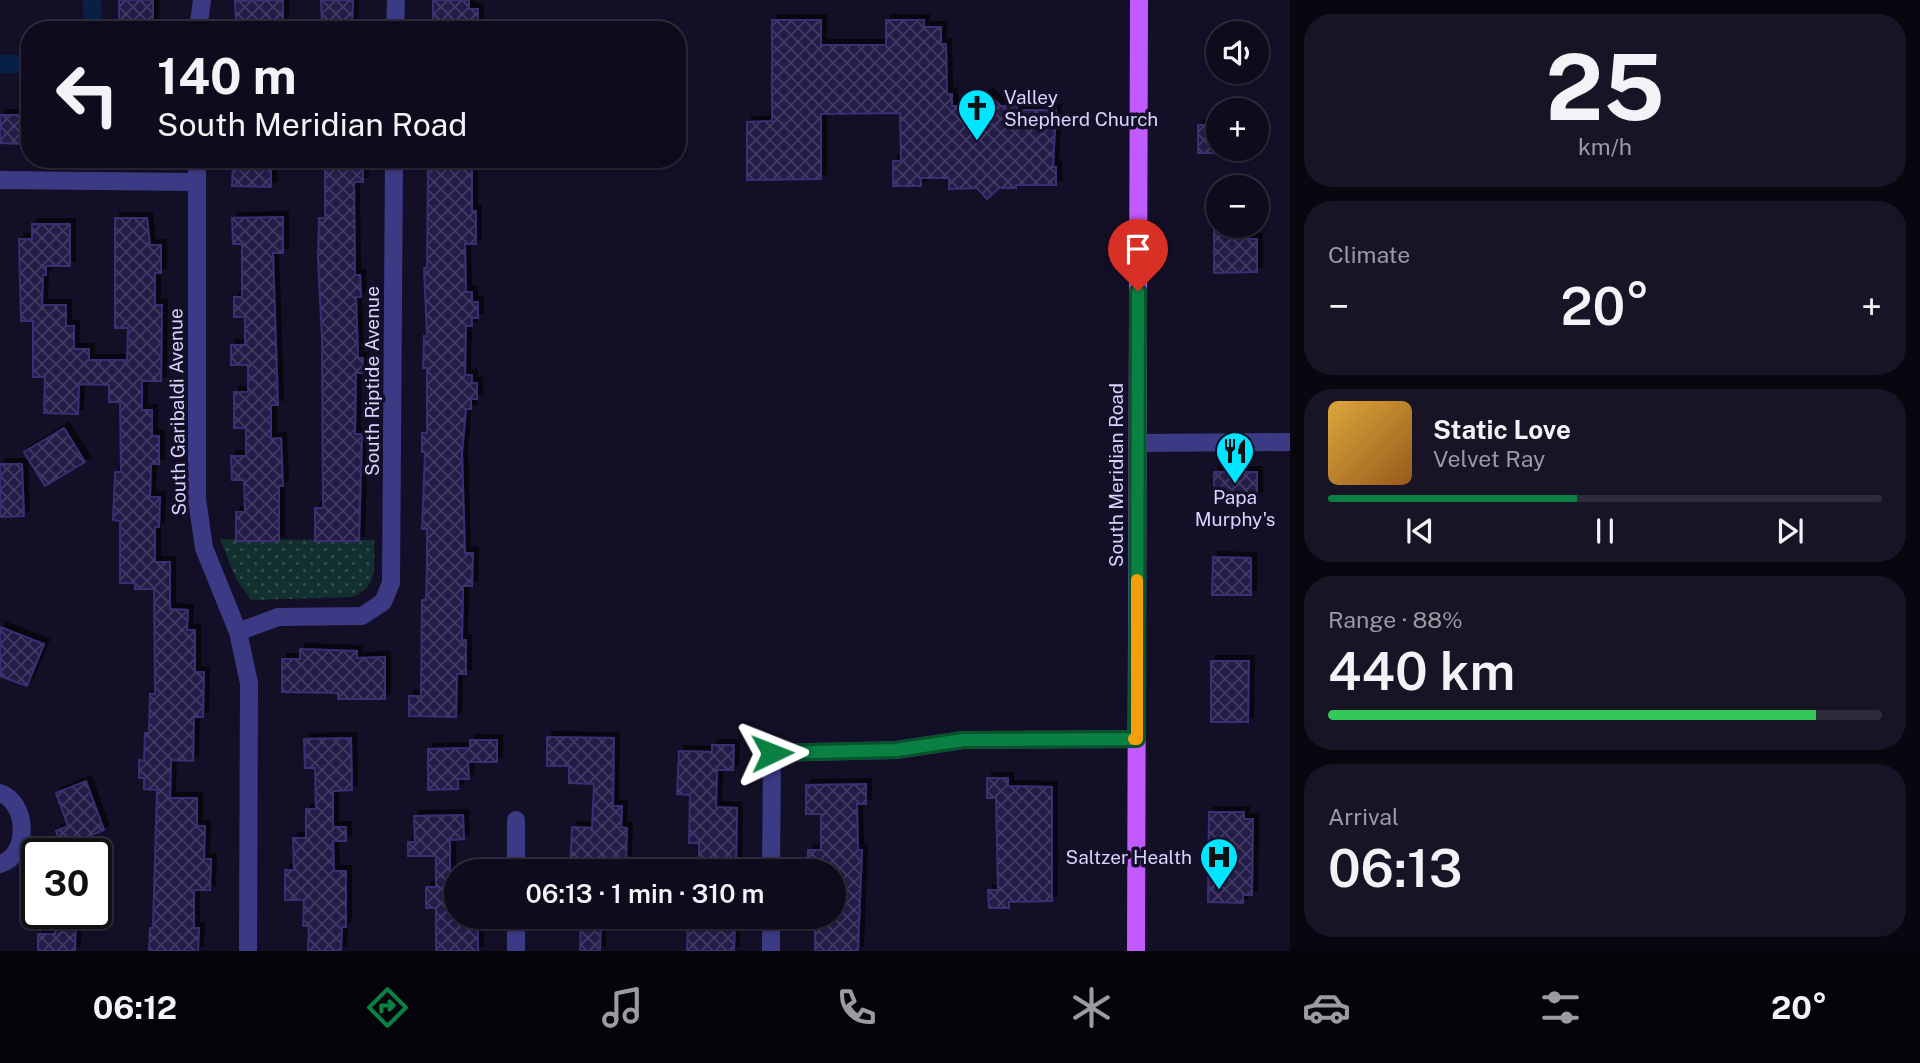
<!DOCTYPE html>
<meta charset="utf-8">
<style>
:root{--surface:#0e0b1c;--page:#171425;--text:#f1f3f6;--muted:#9b9ba3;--line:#2e2b3b;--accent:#0b8043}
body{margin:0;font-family:"Public Sans",sans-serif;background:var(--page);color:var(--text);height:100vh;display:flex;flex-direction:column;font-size:26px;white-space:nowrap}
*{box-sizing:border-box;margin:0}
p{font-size:23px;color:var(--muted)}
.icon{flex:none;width:38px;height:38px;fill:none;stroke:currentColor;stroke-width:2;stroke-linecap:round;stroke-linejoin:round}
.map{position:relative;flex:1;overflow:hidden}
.details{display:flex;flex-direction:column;gap:14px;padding:14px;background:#08060f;width:630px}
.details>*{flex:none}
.banner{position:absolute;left:21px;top:21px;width:665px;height:147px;border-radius:28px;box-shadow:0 2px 5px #0004,0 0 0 2px var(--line);background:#0e0b1c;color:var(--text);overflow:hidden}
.controls{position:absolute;left:1206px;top:21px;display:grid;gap:14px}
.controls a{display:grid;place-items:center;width:63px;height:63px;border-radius:50%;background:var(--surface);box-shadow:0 2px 5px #0004,0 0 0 2px var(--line);font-size:35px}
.speed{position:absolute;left:21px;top:838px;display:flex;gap:14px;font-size:35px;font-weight:700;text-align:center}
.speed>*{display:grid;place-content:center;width:91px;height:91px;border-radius:50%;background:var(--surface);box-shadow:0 2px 5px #0004,0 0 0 2px var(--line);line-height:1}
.speed .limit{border:4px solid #111;border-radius:10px;background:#fff;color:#111}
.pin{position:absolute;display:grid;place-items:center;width:60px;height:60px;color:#fff;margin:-72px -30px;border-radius:50% 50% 50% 0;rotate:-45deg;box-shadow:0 0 7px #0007}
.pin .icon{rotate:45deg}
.me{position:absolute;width:77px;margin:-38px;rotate:88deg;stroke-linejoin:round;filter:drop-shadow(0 0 5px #0008)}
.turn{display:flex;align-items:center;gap:24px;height:147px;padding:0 21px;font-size:32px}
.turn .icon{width:91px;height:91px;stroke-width:2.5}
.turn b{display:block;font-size:49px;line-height:60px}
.big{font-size:52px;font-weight:600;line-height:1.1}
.details .tile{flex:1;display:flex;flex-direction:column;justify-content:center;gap:10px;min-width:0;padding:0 24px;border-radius:28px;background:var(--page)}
.details .dial{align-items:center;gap:0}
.dial b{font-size:91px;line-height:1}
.song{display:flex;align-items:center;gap:21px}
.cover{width:84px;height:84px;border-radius:10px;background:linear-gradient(135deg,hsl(40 70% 55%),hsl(30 70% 35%))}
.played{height:7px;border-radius:4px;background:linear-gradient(90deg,var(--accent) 45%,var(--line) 45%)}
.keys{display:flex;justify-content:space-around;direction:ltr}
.heat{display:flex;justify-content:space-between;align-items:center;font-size:38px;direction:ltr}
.charge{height:10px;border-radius:5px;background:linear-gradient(90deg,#34c759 88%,var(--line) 0)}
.trip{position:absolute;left:444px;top:859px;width:402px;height:70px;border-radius:35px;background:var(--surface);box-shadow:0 2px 5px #0004,0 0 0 2px var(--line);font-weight:600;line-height:70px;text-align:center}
.dock{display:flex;height:112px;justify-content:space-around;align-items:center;background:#06040b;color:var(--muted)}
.dock .icon{width:49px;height:49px}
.dock .on{color:var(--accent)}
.dock b{font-size:32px;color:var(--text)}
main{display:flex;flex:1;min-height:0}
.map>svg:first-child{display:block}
.grass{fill:url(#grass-dots)}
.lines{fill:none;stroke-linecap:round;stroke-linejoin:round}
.canal{stroke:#0a1f44;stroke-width:18}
.building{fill:url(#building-cross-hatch);stroke:#3b2d73;stroke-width:2;filter:url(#shadow)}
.street{stroke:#3d3a85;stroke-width:18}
.primary{stroke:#c25bff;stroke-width:18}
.route-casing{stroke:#07532c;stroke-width:18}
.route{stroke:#0b8043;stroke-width:12}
.slow{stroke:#f59e0b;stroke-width:12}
.labels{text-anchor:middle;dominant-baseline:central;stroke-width:7;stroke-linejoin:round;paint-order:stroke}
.poi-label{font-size:19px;fill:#d9d4ff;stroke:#130f26;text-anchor:start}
.street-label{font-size:19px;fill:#d9d4ff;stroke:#130f26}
</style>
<main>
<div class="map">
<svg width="1290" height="951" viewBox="0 0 1290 951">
<defs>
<pattern id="grass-dots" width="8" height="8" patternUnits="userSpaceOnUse" patternTransform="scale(1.75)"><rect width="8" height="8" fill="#12302f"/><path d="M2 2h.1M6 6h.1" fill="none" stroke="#344d4e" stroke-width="1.8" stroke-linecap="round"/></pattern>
<pattern id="building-cross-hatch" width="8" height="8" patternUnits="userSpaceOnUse" patternTransform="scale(1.75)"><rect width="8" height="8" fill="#241b47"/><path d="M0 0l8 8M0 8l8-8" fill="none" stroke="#433b63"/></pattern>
<filter id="shadow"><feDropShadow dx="5" dy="-5" stdDeviation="0" flood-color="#0009"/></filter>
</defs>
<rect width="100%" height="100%" fill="#130f26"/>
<path class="grass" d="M220,539L374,540C374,564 379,588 352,597L251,600L236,579Z"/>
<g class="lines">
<path class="canal" d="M92,0L93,30
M0,64H30"/>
</g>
<path class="building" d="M119,0H153V30H119Z
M283,0V23H236L235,1Z
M321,0H353L352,30H322Z
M433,0H469V9H478V30H433Z
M772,20H821V45H886V20H924V27H941V44H946L947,94H952V106H975L987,93L1001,106H1017V110H1056L1053,167H1056V185H1016V188H999L987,199L977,188L949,189V178H921V186H893V161H901L900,113L821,114V179L747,180V122L772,121Z
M0,115H23V144L0,143Z
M1198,125H1218V153H1198Z
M243,159H271V187L232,186L233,163H243Z
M325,159H363V182H354L355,275H360L361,297H356L358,358H363V373H356L355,434H362L359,541H315V508H323L322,338L318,260L319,218H325Z
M428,159H472V211H476V244H465L466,292H472V302H478V318H472V326H466L465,375H472V383H477V399H471V409H466L462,453L465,553H473L472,586H463L462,640H466V674H457L456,717L409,716V696H421L422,600H426L427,567V529H422L425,452H422V433H427V368H423L424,336H427L424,268H427Z
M283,217V253H273L278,405H271V439L281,438L283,486H279V541H236V512H245L244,480H232L231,456H246V428H234V392H248V365H231V345H245V317H234V297H242V244H233L232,218Z
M115,218H147L150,245H161V273H155V305H162L161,381H142V410H152V436H159V464H151L150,497H160L159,527H155V562H170V609L188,610L187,630H195V672H204L203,717H194L193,761L171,760L170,798H197V826H205L204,859H211L210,890H194V928H199L198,951H149L150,928H153L157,790L144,789V778H139V760L144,761L145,733H149L150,694H155L154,589H135V583H120V521L113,520L115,472H121L120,402H109V385L79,384L78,414L44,413L45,377H33V321H21L19,239H32V224H70V266H46V275H43L42,305H66V326H74V349H89V360H127L128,328H115Z
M1214,226H1241L1242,239H1257V272L1214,273Z
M64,428L85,462L45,486L24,452Z
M0,464H22L24,516L0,517Z
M1214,472H1257V497H1214Z
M1213,557L1251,558V595H1212Z
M0,627L44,644L27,686L0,676Z
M300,649L357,651V658L385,657V699H338V693L282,692V659H300Z
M1211,661H1249L1248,722H1211Z
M547,737L614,738L613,806H622L621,827L627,828L626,860H612V872H570L572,827L592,828L594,784L569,783V766H547Z
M351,738L352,790L333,791V827H346V841H333L334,871H346V927H342L341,951H308L309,926H303L304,900H285V870H294L293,838H306V809H316L315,768H305L304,739Z
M470,740H497V762H468L469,779H458V789L428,790V749L470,748Z
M712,745H734L733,770H717L716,807L737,808L736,872H699V843H689L690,795L677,794L679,751L712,752Z
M987,778H1008V786L1052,787V901L1009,902V908H989L988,890H998L996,798H987Z
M86,781L104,830L84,838L89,850L64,854L56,831L68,826L56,793Z
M866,784V804H857L858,850H862L858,951H815V917H835V872H808V850H821V814H806V785Z
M1209,812H1244V819H1253L1252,895H1243V903L1208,902Z
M463,815L464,839L450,840V872H457V917H478V951H436V908H426V887H436V856H408V842H415L414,816Z
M56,914H76L75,951H38V934H55Z
M581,917H601L600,951H580Z
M688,917H735L734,951H687Z"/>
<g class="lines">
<path class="street" d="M198,30L202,0
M395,30L396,0
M197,159V499L204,548L238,632L249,683L248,951
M0,180L197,182
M1137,443L1290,442
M238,632L278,617L362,616L383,602L391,583L394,159
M0,793C28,802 30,856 0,864
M516,872V820
M771,872L772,753L896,750L963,740L1137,739
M516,951V917
M771,951V917"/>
<path class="primary" d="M1136,951L1139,0"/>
</g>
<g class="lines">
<defs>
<path id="route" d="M772,753L896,750L963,740L1137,739L1138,291"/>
</defs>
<use href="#route" class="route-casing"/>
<use href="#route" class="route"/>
<path class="slow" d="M1134,739H1137V580"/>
</g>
<defs>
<symbol id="church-pin" viewBox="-11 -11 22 30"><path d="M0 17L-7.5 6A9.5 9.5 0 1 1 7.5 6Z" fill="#00e5ff" stroke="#130f26"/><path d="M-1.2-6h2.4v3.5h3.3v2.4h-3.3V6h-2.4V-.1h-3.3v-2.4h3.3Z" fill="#111"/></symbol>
<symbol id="restaurant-pin" viewBox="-11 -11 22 30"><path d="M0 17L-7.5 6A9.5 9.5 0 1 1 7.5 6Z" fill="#00e5ff" stroke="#130f26"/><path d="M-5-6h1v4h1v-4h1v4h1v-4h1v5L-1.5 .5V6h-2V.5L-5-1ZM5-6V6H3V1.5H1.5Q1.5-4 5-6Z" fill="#111"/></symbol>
<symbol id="hospital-pin" viewBox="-11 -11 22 30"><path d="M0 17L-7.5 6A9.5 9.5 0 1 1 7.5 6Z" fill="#00e5ff" stroke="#130f26"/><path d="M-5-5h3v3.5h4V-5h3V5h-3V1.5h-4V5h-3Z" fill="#111"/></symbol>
</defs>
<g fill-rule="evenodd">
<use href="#church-pin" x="955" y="86" width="44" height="60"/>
<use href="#restaurant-pin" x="1213" y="429" width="44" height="60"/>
<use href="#hospital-pin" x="1197" y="835" width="44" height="60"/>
</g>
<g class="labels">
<g class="poi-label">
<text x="1004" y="97">Valley<tspan x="1004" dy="22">Shepherd Church</tspan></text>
<text x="1235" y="497" text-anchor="middle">Papa<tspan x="1235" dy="22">Murphy's</tspan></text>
<text x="1192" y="857" text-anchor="end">Saltzer Health</text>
</g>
<g class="street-label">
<text transform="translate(372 381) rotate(-90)">South Riptide Avenue</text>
<text transform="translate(177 412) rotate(-91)">South Garibaldi Avenue</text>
<text transform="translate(1116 475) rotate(-90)">South Meridian Road</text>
</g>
</g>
</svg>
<div class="controls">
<a><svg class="icon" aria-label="sound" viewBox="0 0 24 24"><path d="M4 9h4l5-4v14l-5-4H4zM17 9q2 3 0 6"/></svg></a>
<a>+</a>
<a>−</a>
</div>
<div class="speed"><div class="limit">30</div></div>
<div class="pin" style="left:1138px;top:291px;background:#d93025"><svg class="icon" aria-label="arrive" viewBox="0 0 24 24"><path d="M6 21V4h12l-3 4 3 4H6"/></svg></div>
<svg class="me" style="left:772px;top:753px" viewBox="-20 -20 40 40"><path d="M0-17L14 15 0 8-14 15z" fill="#0b8043" stroke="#fff" stroke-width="4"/></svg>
<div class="trip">06:13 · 1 min · 310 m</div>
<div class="banner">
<div class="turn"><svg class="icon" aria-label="left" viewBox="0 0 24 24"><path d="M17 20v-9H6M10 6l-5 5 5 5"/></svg><div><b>140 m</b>South Meridian Road</div></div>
</div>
</div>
<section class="details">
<div class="tile dial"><b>25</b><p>km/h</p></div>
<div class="tile"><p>Climate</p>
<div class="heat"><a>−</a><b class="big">20°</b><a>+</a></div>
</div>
<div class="tile">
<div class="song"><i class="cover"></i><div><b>Static Love</b><p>Velvet Ray</p></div></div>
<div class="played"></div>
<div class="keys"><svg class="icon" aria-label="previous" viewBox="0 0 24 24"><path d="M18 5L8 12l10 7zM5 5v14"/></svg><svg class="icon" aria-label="pause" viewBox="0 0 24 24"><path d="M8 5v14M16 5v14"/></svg><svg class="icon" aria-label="next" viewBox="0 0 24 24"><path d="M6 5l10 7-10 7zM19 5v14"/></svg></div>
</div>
<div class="tile"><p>Range · 88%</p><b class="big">440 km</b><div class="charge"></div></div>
<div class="tile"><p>Arrival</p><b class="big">06:13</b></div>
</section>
</main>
<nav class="dock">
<b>06:12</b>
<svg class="icon on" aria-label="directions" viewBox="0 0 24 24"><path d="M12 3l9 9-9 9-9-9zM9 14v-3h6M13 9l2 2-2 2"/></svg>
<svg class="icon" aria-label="music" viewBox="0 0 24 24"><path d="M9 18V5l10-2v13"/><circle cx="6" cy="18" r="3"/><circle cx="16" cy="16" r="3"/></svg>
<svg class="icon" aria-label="phone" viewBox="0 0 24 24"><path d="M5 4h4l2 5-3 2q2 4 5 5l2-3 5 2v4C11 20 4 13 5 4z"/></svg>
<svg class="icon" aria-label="climate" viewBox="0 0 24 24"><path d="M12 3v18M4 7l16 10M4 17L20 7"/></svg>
<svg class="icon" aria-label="car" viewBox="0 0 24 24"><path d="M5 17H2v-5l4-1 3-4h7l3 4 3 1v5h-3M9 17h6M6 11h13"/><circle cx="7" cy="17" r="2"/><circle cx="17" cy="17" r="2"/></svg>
<svg class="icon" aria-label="filters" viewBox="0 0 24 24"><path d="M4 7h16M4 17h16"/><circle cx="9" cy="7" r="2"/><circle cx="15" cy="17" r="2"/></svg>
<b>20°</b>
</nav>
